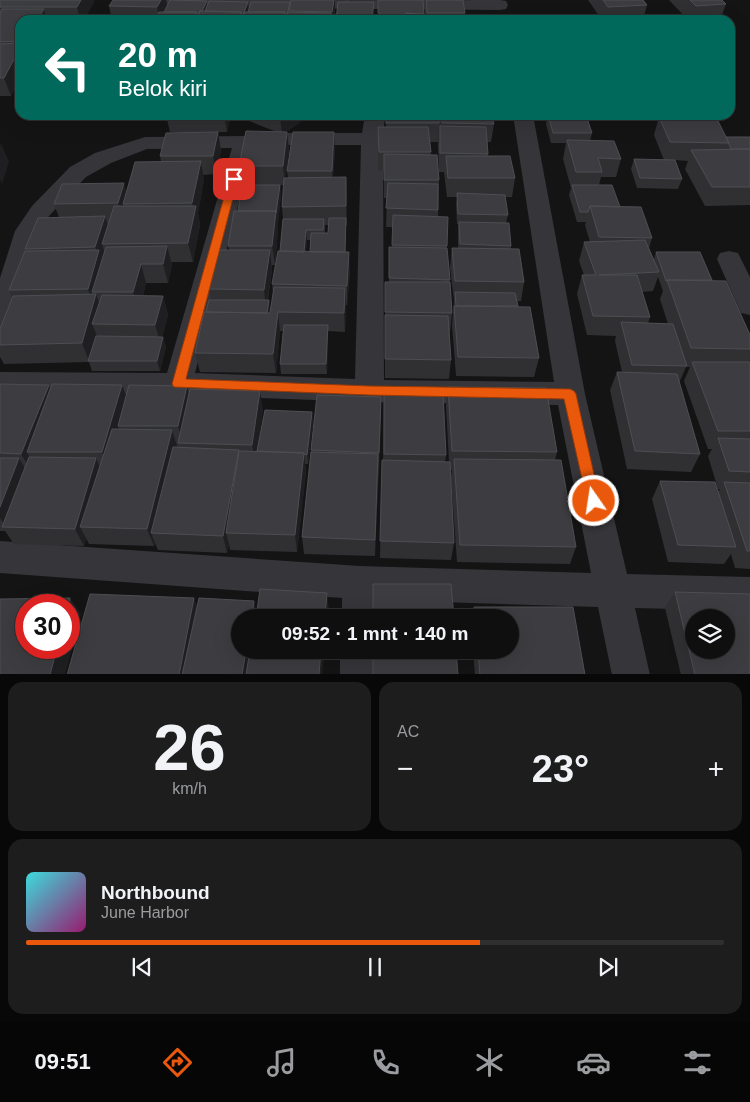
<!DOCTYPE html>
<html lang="id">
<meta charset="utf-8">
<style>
:root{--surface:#0f0f10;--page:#1d1d1e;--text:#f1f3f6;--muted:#9b9c9f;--line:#2f2f30;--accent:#ea580c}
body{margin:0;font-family:Arial,sans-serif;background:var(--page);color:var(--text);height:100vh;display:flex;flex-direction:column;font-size:19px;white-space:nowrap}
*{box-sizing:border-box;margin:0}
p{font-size:16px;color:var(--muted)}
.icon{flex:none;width:28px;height:28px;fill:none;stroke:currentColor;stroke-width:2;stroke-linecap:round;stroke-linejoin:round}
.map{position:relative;height:674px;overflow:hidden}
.panel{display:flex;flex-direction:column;gap:8px;padding:8px;background:#080809;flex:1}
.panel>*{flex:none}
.banner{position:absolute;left:15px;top:15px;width:720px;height:105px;border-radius:15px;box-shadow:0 5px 20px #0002,0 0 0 1px var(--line);background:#00695c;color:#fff;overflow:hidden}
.tools{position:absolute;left:685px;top:609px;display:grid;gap:10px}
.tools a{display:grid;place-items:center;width:50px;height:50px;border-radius:50%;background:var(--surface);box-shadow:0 5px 20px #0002,0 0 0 1px var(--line);font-size:25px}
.speed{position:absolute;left:15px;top:594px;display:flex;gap:10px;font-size:25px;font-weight:700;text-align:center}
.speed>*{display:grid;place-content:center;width:65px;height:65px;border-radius:50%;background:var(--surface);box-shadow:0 5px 20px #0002,0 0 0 1px var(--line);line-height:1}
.speed .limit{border:8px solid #d22;background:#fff;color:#111}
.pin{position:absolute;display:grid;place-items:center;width:42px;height:42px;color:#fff;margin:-21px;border-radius:10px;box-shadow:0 2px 8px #0006}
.me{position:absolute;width:55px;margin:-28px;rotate:347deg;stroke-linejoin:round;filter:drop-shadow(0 0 4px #0008)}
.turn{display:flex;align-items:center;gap:18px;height:105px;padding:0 20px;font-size:22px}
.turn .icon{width:65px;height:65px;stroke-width:2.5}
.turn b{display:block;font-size:35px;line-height:42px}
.big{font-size:38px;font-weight:800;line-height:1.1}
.panel .tile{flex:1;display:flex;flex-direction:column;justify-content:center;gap:8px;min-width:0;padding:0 18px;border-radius:15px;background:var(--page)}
.panel .dial{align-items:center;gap:0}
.dial b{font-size:65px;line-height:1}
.song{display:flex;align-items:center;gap:15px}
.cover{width:60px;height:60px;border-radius:8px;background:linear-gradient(135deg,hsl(180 70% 55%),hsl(320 70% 35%))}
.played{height:5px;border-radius:2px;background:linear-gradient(90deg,var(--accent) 65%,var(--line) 65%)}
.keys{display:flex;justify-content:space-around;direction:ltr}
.heat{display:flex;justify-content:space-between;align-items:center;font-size:28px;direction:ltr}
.panel .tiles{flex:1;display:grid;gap:8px;grid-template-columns:1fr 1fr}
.tile:last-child{grid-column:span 2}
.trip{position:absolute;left:231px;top:609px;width:288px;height:50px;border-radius:25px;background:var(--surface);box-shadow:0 5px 20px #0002,0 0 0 1px var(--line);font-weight:800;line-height:50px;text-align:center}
.dock{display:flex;height:80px;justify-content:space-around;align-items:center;background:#060606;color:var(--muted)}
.dock .icon{width:35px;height:35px}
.dock .on{color:var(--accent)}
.dock b{font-size:22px;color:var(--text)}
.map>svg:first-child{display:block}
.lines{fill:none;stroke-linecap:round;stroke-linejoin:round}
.minor{fill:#35353a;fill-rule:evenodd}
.wall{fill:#303033;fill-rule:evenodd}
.shaded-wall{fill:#1f1f21}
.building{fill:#3d3d41;stroke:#4d4e53;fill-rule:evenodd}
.route{fill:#ea580c;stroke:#983908}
</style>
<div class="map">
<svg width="750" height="675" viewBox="0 0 750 675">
<rect width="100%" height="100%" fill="#141415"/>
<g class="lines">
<path class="minor" d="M122,0H500L506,1L508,5L506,9L500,10L129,7L123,6L121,2Z
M365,115H385L383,139L384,380L554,382L513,115H533L585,394L627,574L750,577V611L635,608L650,675H612L598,607L378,600V618H342V598L0,573V541L360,566L591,573L558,405L369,402L178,395L0,394V372L167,373L232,148L147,149L111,163L86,177L49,216L39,231L13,320L10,327L0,330V278L15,231L32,206L70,167L95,153L145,137L244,136L271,133H362ZM271,145H361L355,379L195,373L253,147Z
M729,251L738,253L750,277V315L741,313L717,259L720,253Z
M340,650H378V675H340Z"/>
</g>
<path class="wall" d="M0,0H93L94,2L84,20H20V77L11,96H0Z
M291,0H345V1H335V11L334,20H112L109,6L167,5L207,1V6L248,2L249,10L290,2V5Z
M349,0H423V20H378V1L349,2Z
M425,0H471V1H463L465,13V17L425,20Z
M588,0H643L647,5L643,20H602Z
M669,0H722L726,4L720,20H688Z
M166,115H231L227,132H218L221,151L216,174L203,175L204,180L198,213L200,225L193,262H171L172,265L168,283H146L143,296H163L168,315L162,337H163L166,347L160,371H92L89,362L4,364L0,357V329L12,298L9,290L26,251L25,249L59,217L54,204L127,191L161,161L160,156L212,132H170Z
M234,115H310L286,132L289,150L285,178H288L287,171L335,151L333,177H346L347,225H346L345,252L350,272L347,305H346L345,332L328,331L327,374H281L280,364L283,331H280L276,373L200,372L195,353L206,312L211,300L209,289L229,250L228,246L238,211L242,185L239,166L274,131ZM280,185H284L282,207L283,219L280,251L272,284L273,293L271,310L269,300H268L272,270V265H275L278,230V223L281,195ZM325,225H329L328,233H325ZM307,240H311L310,252H306Z
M385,115H438L439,119V115H494L493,118L494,124L491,142H487L488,156L515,178L512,197H505L508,215L506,223L511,246V249L524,282L521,301H517L518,306L539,358L534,377L456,376L452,325L454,300L450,268L452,248L458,249V224H457L456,203L457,197H447L444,172H439L438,145L439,126L438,142H430L431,155L439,180L438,217H448L447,248L452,313L450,332H449L451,360L449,379L385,378V282H389V247H392L393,227H386L387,198H384V171H378V127H386Z
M543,115H586L592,133L590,141L621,159L616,177H601L599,185L620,207L652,238L649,248L654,259L656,252L712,280L750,335V360L749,362H750V569L735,568L731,554L724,564L668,562L652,499L660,481L718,492L720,489H718L708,456L712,449H708L684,381L690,367H686L679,383L700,454L691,472L627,469L610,390L617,372H622L615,341L616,336L587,335L577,294L582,275H584L579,261L584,242H590L585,225L586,222H577L569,195L571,188L563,159L566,143H551L546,124L547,120H544ZM658,277L663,291L660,299L668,324L648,323L650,317L642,292L653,291Z
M659,117L726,137H750V205L705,206L685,169L688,161L675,160L682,179L678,189L637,188L631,169L634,159L664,160L654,135Z
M0,384L50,388L122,385L126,396L189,393L263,409L259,437L312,412L313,422L308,464H305L306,471L297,552L230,550L229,544L227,553L158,550L155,543L154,546L89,544L86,538L84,546L14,544L5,531H0Z
M448,387L557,452L555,460L576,547L570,564L457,562L451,477L452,470H450L454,543L451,560L380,558L382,460H383L384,392L446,455L445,462H449L446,406Z
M381,416L375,556L304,554L302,537L311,450Z
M675,592L750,675H681L665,608Z
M474,607H573L585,675H475L473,650H510V618H472Z"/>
<path class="shaded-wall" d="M81,0H93L94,2L84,20H80L77,7Z
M161,0H166L168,9L160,20L157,7Z
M334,0H335V11L334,20H332V12Z
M207,1L208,10L199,18Z
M248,2L249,11L242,18Z
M44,9L47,20H37Z
M196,12L197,20H193Z
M241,12L242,20H238Z
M20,48V77L11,96L4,78Z
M224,115H231L227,132Z
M280,115H310L282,135Z
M218,132L221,151L216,174L213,156Z
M287,132L289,150L285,185L283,166Z
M334,132L335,151L332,190V171Z
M1,143L9,162L2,184L0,179V146Z
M201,161L204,180L198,213L200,225L193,262L188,243L195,214L192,203Z
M346,177L347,196V225L346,206Z
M124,183L130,202L123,204L126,214L123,222L118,203Z
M280,185L281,195L278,223V230L275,265L272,246Z
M105,216L111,235L102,244L105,254L92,292L95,299L96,294L103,313L92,324L97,336L90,361H89L82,343L93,304L88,289L98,255L95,247Z
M306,230L307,240L304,266L303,256Z
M167,246L172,265L168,283L163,264Z
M270,250L272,270L266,309L264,290Z
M349,252L350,272L347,305V286Z
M141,264L146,283L139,311L133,292Z
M345,288L346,307L345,332L344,313Z
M163,296L168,315L161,344L155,325Z
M269,300L271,310L268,329L267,319Z
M278,312L280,331L276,373L273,354Z
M328,325V335L327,374L326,364Z
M163,337L166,347L160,371L157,361Z
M49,385L58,404L27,452L34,465L32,472L21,454Z
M122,385L129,403L118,426L120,433L110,470L102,452Z
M187,386L192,405L183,443L178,426Z
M260,391L263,409L256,463L252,445Z
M381,397V416L379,471V453Z
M312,412L313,422L308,464L307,455Z
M172,430L178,449L151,533L155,543L154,546L147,529Z
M239,450L243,468L226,533L229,544L227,553L223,536Z
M304,453L306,471L297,552L295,535Z
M378,454V472L375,556V540Z
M19,458L30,476L6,527L0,518V507Z
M96,458L104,476L80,527L86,538L84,546L75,529Z
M327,593L329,609L328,618H325Z
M70,598L81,614L65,675H50L57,648H69V605Z
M194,598L200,614L189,675H179Z
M254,601L258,617V618H252Z
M246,650H253L249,675H242Z
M321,650H325L322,675H319Z"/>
<path class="building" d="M0,0H81L77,7H0Z
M113,0H161L157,7L109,6Z
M170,0L207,1L202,11H200L197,18L196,12H164Z
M291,0H334L332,12L289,11Z
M378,0H423L424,14L405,13L422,15V20H380V13H378Z
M426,0H463L465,13H427Z
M603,0H643L647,5L608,7Z
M690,0H722L726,4L696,6Z
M209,1L248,2L242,18L241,12L205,11Z
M251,2H290L286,19L285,12H248Z
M338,2H374L372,20H336Z
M2,9H44L37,20H20V41L0,42V13Z
M200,11L241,12L238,20H196Z
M159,12H196L193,20H155Z
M244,12H285L283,20H242Z
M288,12L331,13L330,20H286Z
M426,16L480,17V20H426Z
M20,43V48L4,78H0V44Z
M386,115H438L439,123H386Z
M441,115H492L494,124L442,123Z
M548,115H586L592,133H553Z
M659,117H716L729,143L670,142Z
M440,126L486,127L488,154L440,153Z
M378,127H428L431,152H379Z
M246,131L287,132L283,166H239Z
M218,132L213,156H160L166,133Z
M293,132H334L332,171H287Z
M726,137H750V149H731Z
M567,140L614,141L621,159L598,158L602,172H576Z
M750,149V187H712L691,150Z
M384,154L437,155L439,180H384Z
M446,156H510L515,178H448Z
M634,159L675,160L682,179L640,178Z
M201,161L192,203L123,204L135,162Z
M346,177V206L282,207L284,178Z
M124,183L118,203L54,204L62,184Z
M388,183L438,184V210L386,208Z
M242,185H280L276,213V211H238Z
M572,185H612L620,207L590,206L588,212H580Z
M457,193L505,195L508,215L458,214Z
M114,206H196L188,243L102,244Z
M590,206L641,207L652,238L599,237Z
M234,211H276L272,246H228Z
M393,215L448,217L447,246L392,245Z
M105,216L95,247L25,249L38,218Z
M329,218H346L345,252H310L311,233H328Z
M283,219H324L323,230H306L304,252L280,251Z
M459,222L509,223L511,246L460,244Z
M645,240L659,272L599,275H637L650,317L593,316L582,275H596L584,242Z
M167,246L163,264H141L133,292H92L106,247Z
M389,247L447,248L450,280L389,278Z
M452,248L519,249L524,282L455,281Z
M99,250L88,289L9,290L25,251Z
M218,250H270L264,290L209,289Z
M278,251L349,252L347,286L272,284Z
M656,252H700L712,280H667V281H666Z
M667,280L726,281L750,335V349L691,348Z
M385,282H450L452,313L385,312Z
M274,287L345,288L344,313L278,312L273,354L195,353L204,312L270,313Z
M455,292L515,293L518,306H456Z
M96,294L82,343L0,345V329L13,296Z
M102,295L163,296L155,325L92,324Z
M209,300H269L267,313L206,312Z
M454,306L530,307L539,358L458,357Z
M385,315L448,316L451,360L385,359Z
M621,322L673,324L687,366L632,365Z
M284,325H328L326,364H280Z
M96,336L163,337L157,361H88Z
M692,362H750V431H718Z
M617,372L677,374L700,454L635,451Z
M0,384L49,385L21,454L0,453Z
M52,384L122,385L102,452H27Z
M129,385L187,386L178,426H118Z
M448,387L546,388L557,452L452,451Z
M190,389L260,391L252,445L178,443Z
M384,392L443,393L446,455L384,454Z
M317,395L381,397L379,453L311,450Z
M265,410L312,412L307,455L304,454V453L257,451Z
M112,429L172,430L147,529L80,527Z
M718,438L750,439V472L729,471Z
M173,447L239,450L223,536L151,533Z
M239,451L304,453L295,535L226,533Z
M311,452L378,454L375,540L302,537Z
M29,457L96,458L75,529L2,527Z
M0,458H19L0,507Z
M454,459L561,460L576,547L460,545Z
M382,460L450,462L454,543L380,541Z
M660,481L715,482L736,547L678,545Z
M724,482L750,483V551H747Z
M373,584H451L454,618H373Z
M260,589L327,593L325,618H256Z
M675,592L750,594V675H695ZM694,618H726V650H694Z
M90,594L194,598L179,675H67Z
M70,598L69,605H26V648H57L50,675H0V599Z
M199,598L254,601L252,618H240V650H246L242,675H182Z
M474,607H573L585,675H480L478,650H510V618H475Z
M250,650H321L319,675H246Z
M373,650H456L458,675H373Z"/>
<path class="route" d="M234,176L238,179L186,379L369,386L570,389L574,391L576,394L600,501L598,505L594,507L589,505L587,501L564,399L369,395L174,387L172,384L229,179Z"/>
</svg>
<div class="tools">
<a><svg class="icon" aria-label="layers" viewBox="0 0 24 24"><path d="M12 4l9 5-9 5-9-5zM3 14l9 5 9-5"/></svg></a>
</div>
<div class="speed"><div class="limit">30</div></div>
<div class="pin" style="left:234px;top:179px;background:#d93025"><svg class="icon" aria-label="arrive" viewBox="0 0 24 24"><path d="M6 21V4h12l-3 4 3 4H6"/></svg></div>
<svg class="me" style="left:594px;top:501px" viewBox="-20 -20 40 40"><circle r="17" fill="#ea580c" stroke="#fff" stroke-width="3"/><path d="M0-11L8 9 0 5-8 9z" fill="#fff"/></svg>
<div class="trip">09:52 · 1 mnt · 140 m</div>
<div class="banner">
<div class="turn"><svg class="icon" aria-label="left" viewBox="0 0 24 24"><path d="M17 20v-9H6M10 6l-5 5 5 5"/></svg><div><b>20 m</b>Belok kiri</div></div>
</div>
</div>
<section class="panel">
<div class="tiles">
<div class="tile dial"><b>26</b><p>km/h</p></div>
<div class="tile"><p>AC</p>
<div class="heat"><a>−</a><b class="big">23°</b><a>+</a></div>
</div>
<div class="tile">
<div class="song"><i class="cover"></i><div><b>Northbound</b><p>June Harbor</p></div></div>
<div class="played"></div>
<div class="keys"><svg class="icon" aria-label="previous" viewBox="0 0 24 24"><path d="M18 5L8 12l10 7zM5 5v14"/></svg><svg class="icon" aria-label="pause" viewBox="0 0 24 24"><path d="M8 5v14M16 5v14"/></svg><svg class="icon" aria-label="next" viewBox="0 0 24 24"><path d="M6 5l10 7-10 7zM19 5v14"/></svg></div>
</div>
</div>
</section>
<nav class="dock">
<b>09:51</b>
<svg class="icon on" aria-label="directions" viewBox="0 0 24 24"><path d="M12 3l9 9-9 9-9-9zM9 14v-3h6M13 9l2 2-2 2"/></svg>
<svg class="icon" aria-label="music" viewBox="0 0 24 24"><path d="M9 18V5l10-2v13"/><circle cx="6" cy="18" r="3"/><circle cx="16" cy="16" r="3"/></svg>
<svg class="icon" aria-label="phone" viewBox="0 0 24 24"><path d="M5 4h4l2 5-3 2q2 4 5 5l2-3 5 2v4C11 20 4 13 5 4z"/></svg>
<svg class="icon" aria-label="climate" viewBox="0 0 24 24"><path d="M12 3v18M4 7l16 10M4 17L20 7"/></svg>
<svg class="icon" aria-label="car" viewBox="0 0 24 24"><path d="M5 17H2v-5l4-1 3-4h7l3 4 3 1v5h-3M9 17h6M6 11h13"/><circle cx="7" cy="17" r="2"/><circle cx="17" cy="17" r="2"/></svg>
<svg class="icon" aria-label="filters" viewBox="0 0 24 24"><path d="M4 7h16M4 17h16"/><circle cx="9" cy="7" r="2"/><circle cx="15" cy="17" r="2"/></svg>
</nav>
